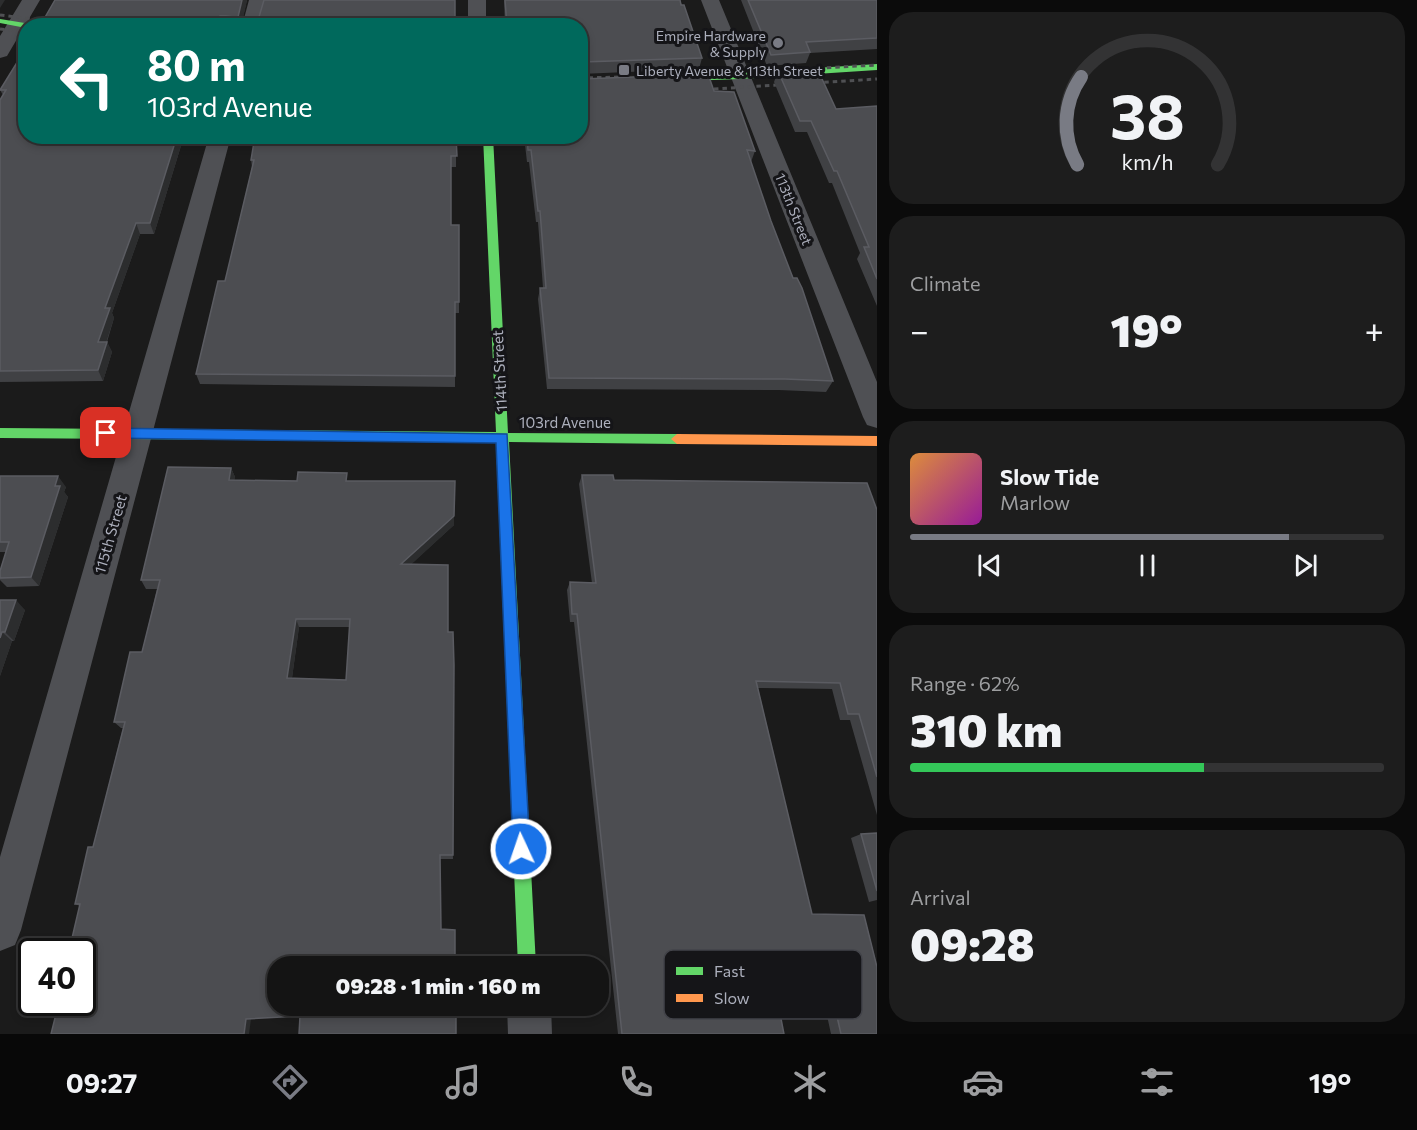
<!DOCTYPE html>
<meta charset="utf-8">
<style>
:root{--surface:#141414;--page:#1d1d1d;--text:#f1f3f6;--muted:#9d9ea0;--line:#333334;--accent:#797b84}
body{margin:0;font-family:Commissioner,sans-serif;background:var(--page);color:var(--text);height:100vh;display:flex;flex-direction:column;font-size:22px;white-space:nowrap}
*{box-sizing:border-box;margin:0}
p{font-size:20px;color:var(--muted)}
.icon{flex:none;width:33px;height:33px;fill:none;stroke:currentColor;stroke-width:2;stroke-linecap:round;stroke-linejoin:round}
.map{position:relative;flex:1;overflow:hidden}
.details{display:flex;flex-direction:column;gap:12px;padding:12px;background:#0b0b0b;width:540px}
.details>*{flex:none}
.guide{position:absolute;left:18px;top:18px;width:570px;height:126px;border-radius:24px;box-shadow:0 3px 9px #0003,0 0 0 2px var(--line);background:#00695c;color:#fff;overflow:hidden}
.speed{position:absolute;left:18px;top:938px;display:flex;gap:12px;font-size:30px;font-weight:700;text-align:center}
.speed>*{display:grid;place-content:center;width:78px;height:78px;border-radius:50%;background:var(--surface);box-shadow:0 3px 9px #0003,0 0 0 2px var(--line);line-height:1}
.speed .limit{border:3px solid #111;border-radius:9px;background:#fff;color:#111}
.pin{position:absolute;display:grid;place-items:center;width:51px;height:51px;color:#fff;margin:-26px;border-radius:12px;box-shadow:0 3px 9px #0006}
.me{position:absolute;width:66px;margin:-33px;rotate:357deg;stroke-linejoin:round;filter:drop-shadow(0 0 4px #0008)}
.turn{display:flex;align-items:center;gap:21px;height:126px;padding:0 30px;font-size:27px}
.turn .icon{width:78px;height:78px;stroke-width:2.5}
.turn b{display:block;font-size:42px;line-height:51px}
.big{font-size:45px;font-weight:800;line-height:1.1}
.details .card{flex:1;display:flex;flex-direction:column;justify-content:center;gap:9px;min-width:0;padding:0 21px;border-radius:24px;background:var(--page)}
.details .dial{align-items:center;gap:0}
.dial svg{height:156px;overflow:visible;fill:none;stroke:var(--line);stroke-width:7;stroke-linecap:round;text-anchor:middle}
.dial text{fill:var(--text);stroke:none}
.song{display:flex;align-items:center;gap:18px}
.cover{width:72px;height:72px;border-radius:9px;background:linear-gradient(135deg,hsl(30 70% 55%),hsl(300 70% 35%))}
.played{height:6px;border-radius:3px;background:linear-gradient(90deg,var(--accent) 80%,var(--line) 80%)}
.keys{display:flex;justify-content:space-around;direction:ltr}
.heat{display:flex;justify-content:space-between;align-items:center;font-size:33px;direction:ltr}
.charge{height:9px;border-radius:4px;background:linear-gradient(90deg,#34c759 62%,var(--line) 0)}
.trip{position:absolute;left:267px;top:956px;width:342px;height:60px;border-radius:24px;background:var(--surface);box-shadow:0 3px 9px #0003,0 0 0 2px var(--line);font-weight:800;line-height:60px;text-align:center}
.tabs{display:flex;height:96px;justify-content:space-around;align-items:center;background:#080808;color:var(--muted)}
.tabs .icon{width:42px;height:42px}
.tabs .on{color:var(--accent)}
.tabs b{font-size:27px;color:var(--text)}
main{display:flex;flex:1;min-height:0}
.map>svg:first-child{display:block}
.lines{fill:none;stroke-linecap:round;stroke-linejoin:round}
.street{fill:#4f5054;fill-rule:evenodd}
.fast{fill:#63d668;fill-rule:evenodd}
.slow{fill:#ff974d;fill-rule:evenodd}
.rail{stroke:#4f5053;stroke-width:3;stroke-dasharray:4.5 4;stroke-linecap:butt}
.wall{fill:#404144;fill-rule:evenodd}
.shaded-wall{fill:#2c2d2e}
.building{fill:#4c4d51;stroke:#5b5c62;stroke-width:1.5;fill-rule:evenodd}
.route{fill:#1a73e8;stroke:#114b97;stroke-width:1.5}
.poi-dot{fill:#797b84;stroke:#151518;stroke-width:2}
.labels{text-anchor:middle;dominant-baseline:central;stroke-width:6;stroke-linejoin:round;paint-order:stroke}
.far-poi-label{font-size:14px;fill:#acafbc;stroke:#151518;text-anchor:end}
.far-street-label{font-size:14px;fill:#acafbc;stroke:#151518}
.street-label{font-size:15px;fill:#acafbc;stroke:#151518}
.key{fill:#151518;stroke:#424349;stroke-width:1.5}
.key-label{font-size:16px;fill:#acafbc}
</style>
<main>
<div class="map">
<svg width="877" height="1034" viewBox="0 0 877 1034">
<rect width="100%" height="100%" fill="#1b1b1b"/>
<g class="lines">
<path class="street" d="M22,0H40L7,56L0,58V36Z
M249,0H267L260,26H242Z
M468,0H486V26H468Z
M701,0H719L877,382V428L867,425L863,417Z
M209,136H231L21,930L15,945L0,951V857Z
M507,1005H551L552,1034H508Z"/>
<path class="fast" d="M0,19L31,24L35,26H26V28L0,23Z
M877,64V70L740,79L580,85V79L740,73Z
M483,136H493L508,433L677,434L683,439L677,444L509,442L536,966H518L496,442L0,438V428L496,432Z"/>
<path class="slow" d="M677,434L877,436V446L677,444L671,439Z"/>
<path class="rail" d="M0,15L87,26
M0,29L26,32
M691,75L877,65
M580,78L622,77
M697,90L877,79"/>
</g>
<path class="wall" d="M55,0H247L243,17L455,26H40Z
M504,0H680L702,58L699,69L580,74V26H505Z
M741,0H877V49L810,53L806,63L767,66Z
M26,48V136H184L154,234H140L112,313L114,318L107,342L112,352L103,381L0,382V100L3,95L0,90Z
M778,71L836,109L877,106V306L857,259L860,253L832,183H829L807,132H795L774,82Z
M582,79L714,91L755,151L751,162L771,221L833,381L826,392L779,390L547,389L538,299L540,288H543L538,222H536L529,162H527L524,136H580Z
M456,136V167H451V225L459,302V313H455V387L200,384L196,374L225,281L252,167L251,160Z
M231,468L235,477L234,480L348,481L454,525L411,564L448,632L453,859H440L300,1017L82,1002L80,906L75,904L93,847L123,728H121L114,722L142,652L157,589H146L141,580ZM299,627H350L346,680L292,678Z
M582,475L614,480L877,510V815L850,720H840L832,689L758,688L812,914L877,1034H831L818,974H772L784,1034H618L574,622H570L567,590L570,582L592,583L579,484Z
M0,476L66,487L64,492L68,497L39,586L7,587L0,580V571L6,552H0Z
M0,600L25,610L14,641H12L0,676Z
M877,833V900L869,902L851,838L861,834Z"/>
<path class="shaded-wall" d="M0,0H5L0,8Z
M242,0H247L243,18L238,17Z
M220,16L222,26H217Z
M177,136H184L154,234L150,223Z
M136,223L140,234L112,313L114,318L103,352L98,342L105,308Z
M107,342L112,352L103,381L98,370Z
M231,468L235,477L233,489L229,480Z
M58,476L66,487L64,492L68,497L39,586L31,577Z
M454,516V525L402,573L401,564Z
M16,600L25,610L14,641L5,632Z
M296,619L299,627L291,685L287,678Z
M2,632L12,641L0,676V638Z
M246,1019H251L249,1034H244Z"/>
<path class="building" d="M55,0H242L238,17H259L264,0H455V26H277L278,22L226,16H220L217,26H40Z
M505,0H680L681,5H684L702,58L582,62L580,70V26H507Z
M748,0H877V38L806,42L810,52L771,55Z
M26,48V136H177L150,223H136L105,308H110L98,342H107L98,370L0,371V100L6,90H0Z
M817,68L836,109L877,106V279L864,247H869L837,171H834L811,121H800L778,71Z
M708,74L714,91L734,92L755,151L747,150L771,221L793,278H797L802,288L833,381L785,379L549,378L540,288H546L540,211H538L531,150H528L527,136H580V77L582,79Z
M255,136H456L457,156H451V225H459V302H455V376L196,374L218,281H225L254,160H251Z
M168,467L231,468L229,480L297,481L298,472L347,473L346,481H455L454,516L401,564L448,565V632H453L454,665L453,855H440L441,929L455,930V966H278V1005H456V1034H299L300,1016L246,1019L244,1034H51L59,1002H82V951H69L80,904H75L88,847H93L125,722H114L130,652H142L160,580H141ZM296,619H350L346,680L287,678Z
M582,475H613L614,480L867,483L877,510V777L859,714H848L840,683L756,681L812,914L864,915L877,967V1034H841L827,973H772L784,1034H622L577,614H572L570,582L596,583Z
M0,476H58L55,486H60L31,577L0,578V571L9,542H0Z
M0,600H16L5,632H2L0,638Z
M877,833V891L861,834Z"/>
<path class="route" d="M106,428L507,434L530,849L527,855L521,857L515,855L513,849L496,443L106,438L99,433Z"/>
<g class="poi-dot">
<circle cx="778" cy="43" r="6"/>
<rect x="618" y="64" width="12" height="12" rx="3"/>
</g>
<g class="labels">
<g class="far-poi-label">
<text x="766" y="35">Empire Hardware<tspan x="766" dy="16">&amp; Supply</tspan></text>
<text x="636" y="70" text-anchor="start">Liberty Avenue &amp; 113th Street</text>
</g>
<g class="far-street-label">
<text transform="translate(794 209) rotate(68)">113th Street</text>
</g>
<g class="street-label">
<text transform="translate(499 371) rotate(-93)">114th Street</text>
<text x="565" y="422">103rd Avenue</text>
<text transform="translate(110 534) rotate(-74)">115th Street</text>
</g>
</g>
<rect x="664" y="950" width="198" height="69" rx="9" class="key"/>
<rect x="676" y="967" width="27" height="8" fill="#63d668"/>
<rect x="676" y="994" width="27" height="8" fill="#ff974d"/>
<g class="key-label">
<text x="714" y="977">Fast</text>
<text x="714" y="1004">Slow</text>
</g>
</svg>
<div class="speed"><div class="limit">40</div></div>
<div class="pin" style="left:106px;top:433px;background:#d93025"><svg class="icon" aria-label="arrive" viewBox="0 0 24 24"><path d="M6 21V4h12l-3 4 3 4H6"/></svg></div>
<svg class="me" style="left:521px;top:849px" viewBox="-20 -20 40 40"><circle r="17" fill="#1a73e8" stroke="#fff" stroke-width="3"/><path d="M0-11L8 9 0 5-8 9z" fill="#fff"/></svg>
<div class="trip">09:28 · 1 min · 160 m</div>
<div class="guide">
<div class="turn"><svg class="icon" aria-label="left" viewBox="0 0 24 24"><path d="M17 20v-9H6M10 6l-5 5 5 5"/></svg><div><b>80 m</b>103rd Avenue</div></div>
</div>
</div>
<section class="details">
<div class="card dial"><svg viewBox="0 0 100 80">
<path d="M14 69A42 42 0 1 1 86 69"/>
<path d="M14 69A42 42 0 0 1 16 24" stroke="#797b84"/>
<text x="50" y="56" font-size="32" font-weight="700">38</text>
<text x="50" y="72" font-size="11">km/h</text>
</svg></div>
<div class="card"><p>Climate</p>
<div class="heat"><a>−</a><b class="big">19°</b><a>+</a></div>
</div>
<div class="card">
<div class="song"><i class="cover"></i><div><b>Slow Tide</b><p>Marlow</p></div></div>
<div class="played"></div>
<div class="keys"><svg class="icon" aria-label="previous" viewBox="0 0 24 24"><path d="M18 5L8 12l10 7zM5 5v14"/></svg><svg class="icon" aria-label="pause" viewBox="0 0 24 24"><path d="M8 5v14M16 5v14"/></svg><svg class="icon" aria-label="next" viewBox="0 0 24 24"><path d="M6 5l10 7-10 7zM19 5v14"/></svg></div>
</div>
<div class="card"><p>Range · 62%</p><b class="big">310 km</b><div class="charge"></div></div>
<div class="card"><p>Arrival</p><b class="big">09:28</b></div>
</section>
</main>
<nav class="tabs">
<b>09:27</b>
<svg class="icon on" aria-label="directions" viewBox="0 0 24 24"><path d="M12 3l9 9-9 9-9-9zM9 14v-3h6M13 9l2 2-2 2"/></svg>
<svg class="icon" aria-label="music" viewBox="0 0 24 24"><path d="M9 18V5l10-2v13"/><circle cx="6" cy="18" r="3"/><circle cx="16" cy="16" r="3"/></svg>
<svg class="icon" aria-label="phone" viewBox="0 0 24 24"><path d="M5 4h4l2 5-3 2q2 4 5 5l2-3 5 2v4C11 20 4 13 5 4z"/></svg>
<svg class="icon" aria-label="climate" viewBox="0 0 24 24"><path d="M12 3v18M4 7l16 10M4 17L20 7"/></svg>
<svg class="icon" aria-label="car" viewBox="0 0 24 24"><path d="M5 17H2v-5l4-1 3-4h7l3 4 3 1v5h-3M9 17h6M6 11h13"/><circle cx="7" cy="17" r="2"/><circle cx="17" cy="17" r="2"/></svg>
<svg class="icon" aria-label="filters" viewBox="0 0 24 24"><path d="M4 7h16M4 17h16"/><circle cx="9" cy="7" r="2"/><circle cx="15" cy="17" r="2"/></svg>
<b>19°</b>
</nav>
